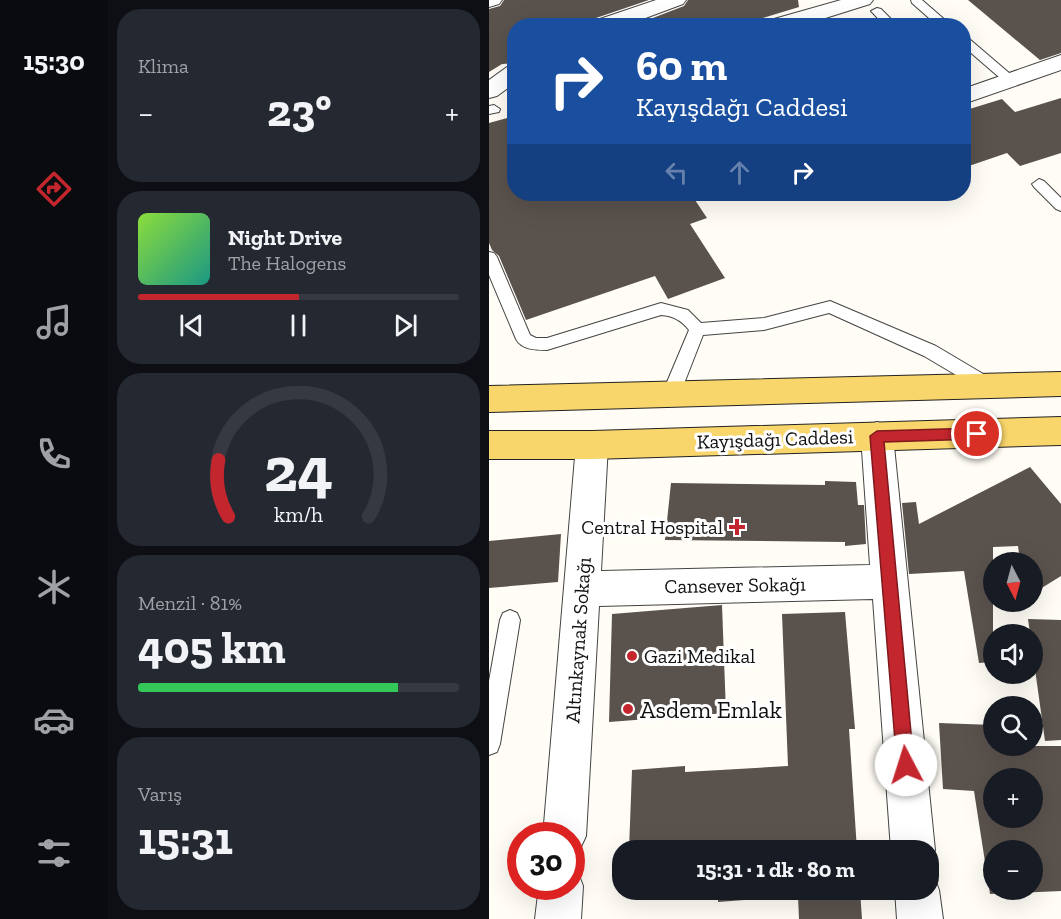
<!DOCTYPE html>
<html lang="tr">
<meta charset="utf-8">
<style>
:root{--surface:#171b24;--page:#242831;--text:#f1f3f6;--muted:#9ea1a6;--line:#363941;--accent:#c4262e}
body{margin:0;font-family:"Zilla Slab",serif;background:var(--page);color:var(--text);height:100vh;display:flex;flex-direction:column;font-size:22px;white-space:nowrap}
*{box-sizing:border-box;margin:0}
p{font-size:20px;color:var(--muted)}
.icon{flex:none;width:33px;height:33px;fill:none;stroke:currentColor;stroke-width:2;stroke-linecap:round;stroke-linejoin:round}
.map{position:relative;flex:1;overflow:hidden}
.drawer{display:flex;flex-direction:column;gap:9px;padding:9px;background:#0d0f14;width:381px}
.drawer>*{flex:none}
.guide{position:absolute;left:18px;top:18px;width:464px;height:183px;border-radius:24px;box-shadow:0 6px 24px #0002;background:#1a4fa0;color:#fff;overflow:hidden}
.needle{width:39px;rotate:174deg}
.fabs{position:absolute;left:494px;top:552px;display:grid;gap:12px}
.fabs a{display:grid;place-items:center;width:60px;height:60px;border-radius:50%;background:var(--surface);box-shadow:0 6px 24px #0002;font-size:30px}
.speed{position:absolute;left:18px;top:822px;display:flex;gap:12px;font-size:30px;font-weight:700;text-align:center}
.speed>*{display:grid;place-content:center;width:78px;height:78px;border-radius:50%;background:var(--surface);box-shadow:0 6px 24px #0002;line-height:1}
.speed .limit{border:9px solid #d22;background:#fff;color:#111}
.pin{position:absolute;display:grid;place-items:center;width:51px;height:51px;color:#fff;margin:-26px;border:3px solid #fff;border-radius:50%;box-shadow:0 2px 6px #0007}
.me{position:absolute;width:66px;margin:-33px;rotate:355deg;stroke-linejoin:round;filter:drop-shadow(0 0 4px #0008)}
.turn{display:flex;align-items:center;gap:21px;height:126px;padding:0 30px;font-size:27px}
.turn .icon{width:78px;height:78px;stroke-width:2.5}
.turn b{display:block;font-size:42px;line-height:51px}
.lanes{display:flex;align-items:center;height:57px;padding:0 30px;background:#0003;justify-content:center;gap:30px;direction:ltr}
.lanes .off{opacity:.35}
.big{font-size:45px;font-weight:700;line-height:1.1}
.drawer .tile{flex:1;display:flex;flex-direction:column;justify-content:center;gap:9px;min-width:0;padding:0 21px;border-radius:24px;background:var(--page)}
.drawer .dial{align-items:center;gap:0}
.dial svg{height:156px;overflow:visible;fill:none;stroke:var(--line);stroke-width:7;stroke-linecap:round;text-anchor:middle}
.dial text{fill:var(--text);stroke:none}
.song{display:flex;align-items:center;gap:18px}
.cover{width:72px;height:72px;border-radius:9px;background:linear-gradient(135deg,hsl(90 70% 55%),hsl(170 70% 35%))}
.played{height:6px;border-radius:3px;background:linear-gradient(90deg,var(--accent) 50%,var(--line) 50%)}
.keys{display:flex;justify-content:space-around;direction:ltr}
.heat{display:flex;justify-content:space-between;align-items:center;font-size:33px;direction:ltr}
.charge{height:9px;border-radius:4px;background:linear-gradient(90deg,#34c759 81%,var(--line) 0)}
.trip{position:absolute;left:123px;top:840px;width:327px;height:60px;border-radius:24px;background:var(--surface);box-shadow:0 6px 24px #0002;font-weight:700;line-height:60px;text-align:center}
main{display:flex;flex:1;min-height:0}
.tabs{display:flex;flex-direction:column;width:108px;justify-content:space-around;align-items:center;background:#090b0e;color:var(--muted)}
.tabs .icon{width:42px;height:42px}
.tabs .selected{color:var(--accent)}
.tabs b{font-size:27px;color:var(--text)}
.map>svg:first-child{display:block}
.building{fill:#5a524d;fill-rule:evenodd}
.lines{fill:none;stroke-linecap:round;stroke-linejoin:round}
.service-casing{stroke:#444;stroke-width:2}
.minor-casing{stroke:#444;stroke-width:2}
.primary-casing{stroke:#222;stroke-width:2}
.service{fill:#fff;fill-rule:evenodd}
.minor{fill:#fff;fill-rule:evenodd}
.primary{fill:#f9d66b;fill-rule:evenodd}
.route{fill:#c4262e;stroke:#7f191e;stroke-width:1.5}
.poi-dot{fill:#c4262e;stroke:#fff;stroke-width:2}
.labels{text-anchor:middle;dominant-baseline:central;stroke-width:6;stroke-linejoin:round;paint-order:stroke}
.street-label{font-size:20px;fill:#111;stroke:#fff}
.poi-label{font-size:20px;fill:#111;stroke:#fff;text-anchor:end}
.near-poi-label{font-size:24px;fill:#111;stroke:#fff;text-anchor:start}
</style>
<main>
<nav class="tabs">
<b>15:30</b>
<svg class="icon selected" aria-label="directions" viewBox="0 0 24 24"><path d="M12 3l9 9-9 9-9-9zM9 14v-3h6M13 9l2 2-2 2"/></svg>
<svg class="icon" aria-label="music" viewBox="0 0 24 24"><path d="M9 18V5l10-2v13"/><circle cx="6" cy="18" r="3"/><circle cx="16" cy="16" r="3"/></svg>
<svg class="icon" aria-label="phone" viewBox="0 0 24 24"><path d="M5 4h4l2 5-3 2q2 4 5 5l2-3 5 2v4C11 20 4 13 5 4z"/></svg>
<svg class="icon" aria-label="climate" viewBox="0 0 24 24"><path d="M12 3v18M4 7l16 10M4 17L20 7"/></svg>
<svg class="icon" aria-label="car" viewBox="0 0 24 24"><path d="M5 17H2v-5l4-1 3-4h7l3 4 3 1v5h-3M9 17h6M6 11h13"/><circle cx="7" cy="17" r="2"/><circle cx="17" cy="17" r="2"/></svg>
<svg class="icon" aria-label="filters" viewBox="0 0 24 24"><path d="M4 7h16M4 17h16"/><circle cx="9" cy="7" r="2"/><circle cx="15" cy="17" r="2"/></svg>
</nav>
<section class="drawer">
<div class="tile"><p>Klima</p>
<div class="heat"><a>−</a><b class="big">23°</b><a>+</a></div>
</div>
<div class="tile">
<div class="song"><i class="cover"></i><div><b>Night Drive</b><p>The Halogens</p></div></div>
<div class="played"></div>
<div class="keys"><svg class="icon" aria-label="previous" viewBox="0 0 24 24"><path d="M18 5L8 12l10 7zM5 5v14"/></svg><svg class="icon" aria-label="pause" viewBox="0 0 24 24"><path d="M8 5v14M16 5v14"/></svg><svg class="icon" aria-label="next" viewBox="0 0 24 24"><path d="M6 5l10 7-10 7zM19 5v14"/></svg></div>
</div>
<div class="tile dial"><svg viewBox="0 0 100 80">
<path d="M14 69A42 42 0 1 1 86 69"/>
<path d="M14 69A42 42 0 0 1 9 40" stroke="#c4262e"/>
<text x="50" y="56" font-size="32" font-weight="700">24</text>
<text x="50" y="72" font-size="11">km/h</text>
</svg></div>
<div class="tile"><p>Menzil · 81%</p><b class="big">405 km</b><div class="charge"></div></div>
<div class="tile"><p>Varış</p><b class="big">15:31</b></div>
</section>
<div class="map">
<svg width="572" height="919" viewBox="0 0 572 919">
<rect width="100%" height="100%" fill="#fffdf5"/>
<path class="building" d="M15,0H160L104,19L101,26H26V63L13,64L0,72V9L11,6Z
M199,0H309L310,7L247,26H143L195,6Z
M479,0H572V53L551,60Z
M572,98V153L531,166L518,153L474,168V111L513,99L526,112Z
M26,116V194H202L218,218L201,224L236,278L179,299L166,276L37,320L10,256L3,250L0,243V123Z
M541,467L572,504V576L543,594V562H531L529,546L504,547V662L490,663L475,571L420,574L413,503L427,502L430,524Z
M336,481L367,482L369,505H375L377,544L356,546V542L176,540L182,483L336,485Z
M72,534L69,582L0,588V541Z
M233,605L237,713L120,722L123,614Z
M356,612L366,729H360L368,850H140L143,770L196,766V772L299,766L293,614Z
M539,619L572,620V740L556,741Z
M450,723L504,725V746H572V891L501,894L485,791L454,789ZM504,778H543V818H504ZM504,850H543V890H504Z
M139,890H371L373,919H310L309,896L229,902V893L204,895V892L139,897Z"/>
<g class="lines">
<defs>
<path id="service" d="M422,0H433L463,26H449L423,3Z
M388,8L392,9L409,26H396L382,11Z
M351,20L355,22L358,26H346L347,22Z
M474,36L478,37L526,78L528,81L526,84H518L474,46Z
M5,105L11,109L10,112L0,114V106Z
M550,179L555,181L572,198V211L567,209L545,187L543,184Z
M0,252L5,253L8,257L41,335L47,338H58L172,303L199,310L212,323L275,318L341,301L447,346L506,381L508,386L506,391L500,393L494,391L435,356L340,313L275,330L214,335L191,394L188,399L182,401L176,399L173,394L200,330C192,320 184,316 172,315L58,350C47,350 33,350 27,339L0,275Z
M21,610L28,613L31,620L11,744L8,752L0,755V681L11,620L14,613Z"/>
<path id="minor" d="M0,0H13L10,4L0,7Z
M167,0H197L194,4L135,26H103L105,21Z
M352,0H384L381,4L311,26H276L278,21Z
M572,55V70L474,104V89Z
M26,65V83L8,96L0,98V80L18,67Z
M388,422L399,426L404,436L446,850L440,865V850H402L384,599L110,606L97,836L90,851L82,854V836H54L87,445L91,435L103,431L115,435L119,445L112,571L381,565L372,436L377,426Z
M82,868L88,870L94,886L92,919H46L50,886H82Z
M440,873L444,874L450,890L454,919H408L406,890H440Z"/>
<path id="primary" d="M572,372V396L0,412V386Z
M572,417V445L103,459H0V431H103Z"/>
</defs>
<use href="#service" class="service-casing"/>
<use href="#minor" class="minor-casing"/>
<use href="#primary" class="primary-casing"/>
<use href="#service" class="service"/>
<use href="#minor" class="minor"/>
<use href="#primary" class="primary"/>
</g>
<path class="route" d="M488,428L495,434L488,439L395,442L425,765L423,771L417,774L411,771L408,765L381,436L388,431Z"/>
<g class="poi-dot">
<path d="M245 518h6v6h6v6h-6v6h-6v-6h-6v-6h6z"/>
<circle cx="143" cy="656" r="6"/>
<circle cx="139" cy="709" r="6"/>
</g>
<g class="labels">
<g class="street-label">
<text transform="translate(286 439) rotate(-2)">Kayışdağı Caddesi</text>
<text transform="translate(246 585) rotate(-1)">Cansever Sokağı</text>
<text transform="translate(89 640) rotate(-86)">Altınkaynak Sokağı</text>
</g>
<g class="poi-label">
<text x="234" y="527">Central Hospital</text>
<text x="155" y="656" text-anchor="start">Gazi Medikal</text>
</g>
<g class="near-poi-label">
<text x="151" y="709">Asdem Emlak</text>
</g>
</g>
</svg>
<div class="fabs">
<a><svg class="needle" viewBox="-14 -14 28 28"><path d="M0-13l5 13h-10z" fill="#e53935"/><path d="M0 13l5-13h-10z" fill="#9ea1a6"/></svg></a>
<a><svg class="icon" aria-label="sound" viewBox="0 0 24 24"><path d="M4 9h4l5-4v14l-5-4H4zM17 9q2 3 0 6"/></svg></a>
<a><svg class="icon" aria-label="search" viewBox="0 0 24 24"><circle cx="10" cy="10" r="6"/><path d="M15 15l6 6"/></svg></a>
<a>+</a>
<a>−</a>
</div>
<div class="speed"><div class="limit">30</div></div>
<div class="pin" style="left:488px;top:434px;background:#d93025"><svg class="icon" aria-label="arrive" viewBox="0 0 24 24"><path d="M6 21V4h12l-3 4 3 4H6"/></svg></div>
<svg class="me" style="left:417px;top:765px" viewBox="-20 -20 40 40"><circle r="19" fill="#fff"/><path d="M0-13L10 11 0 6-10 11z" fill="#c4262e"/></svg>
<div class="trip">15:31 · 1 dk · 80 m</div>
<div class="guide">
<div class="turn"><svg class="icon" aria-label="right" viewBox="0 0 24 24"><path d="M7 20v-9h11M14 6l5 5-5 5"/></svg><div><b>60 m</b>Kayışdağı Caddesi</div></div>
<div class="lanes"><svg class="icon off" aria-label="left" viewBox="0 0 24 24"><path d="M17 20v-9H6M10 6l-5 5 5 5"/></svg><svg class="icon off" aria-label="ahead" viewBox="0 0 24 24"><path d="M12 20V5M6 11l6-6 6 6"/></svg><svg class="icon" aria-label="right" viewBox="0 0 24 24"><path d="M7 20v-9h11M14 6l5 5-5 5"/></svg></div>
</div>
</div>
</main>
